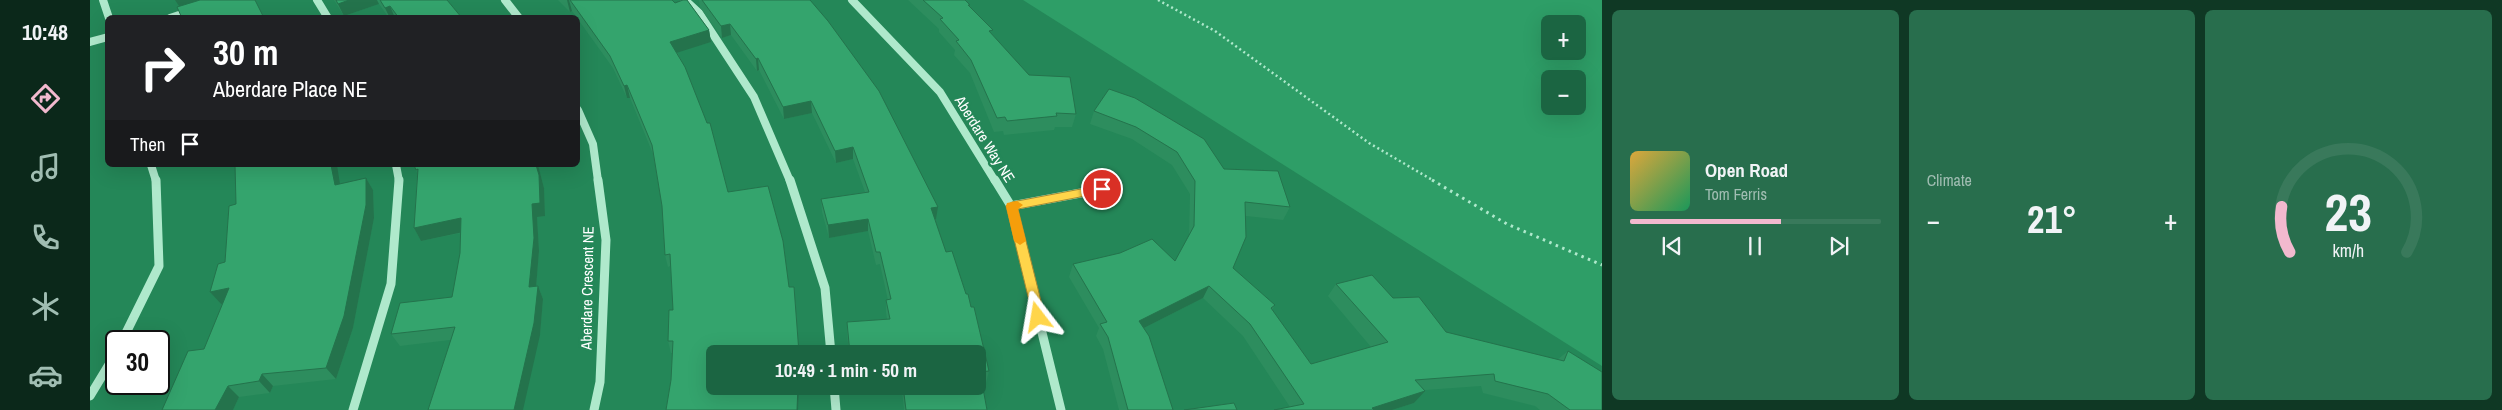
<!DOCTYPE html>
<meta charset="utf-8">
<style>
:root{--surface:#1b6542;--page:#286e4d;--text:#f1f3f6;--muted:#a0bdb2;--line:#39795b;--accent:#f2b9ce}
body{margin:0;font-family:"Archivo Narrow",sans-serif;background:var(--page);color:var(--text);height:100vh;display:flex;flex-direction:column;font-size:19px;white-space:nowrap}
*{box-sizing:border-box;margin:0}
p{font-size:16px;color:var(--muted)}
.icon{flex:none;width:28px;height:28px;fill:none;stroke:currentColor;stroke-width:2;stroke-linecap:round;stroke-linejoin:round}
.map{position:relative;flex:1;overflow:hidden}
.side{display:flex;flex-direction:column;gap:10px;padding:10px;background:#0f3824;width:900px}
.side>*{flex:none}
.hud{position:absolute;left:15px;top:15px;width:475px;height:152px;border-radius:8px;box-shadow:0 5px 20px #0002;background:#202124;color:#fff;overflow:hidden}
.buttons{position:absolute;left:1451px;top:15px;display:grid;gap:10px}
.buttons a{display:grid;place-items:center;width:45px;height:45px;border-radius:8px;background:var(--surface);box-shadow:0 5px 20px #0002;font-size:25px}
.speed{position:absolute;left:15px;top:330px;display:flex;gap:10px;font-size:25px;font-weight:700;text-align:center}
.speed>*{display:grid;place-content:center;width:65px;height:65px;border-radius:50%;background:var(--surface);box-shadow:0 5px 20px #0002;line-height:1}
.speed .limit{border:2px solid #111;border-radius:8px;background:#fff;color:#111}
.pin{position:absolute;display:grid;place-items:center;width:42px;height:42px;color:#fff;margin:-21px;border:2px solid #fff;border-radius:50%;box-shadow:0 1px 5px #0007}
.me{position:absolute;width:55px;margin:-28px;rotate:346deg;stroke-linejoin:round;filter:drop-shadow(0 0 4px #0008)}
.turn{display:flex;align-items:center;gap:18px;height:105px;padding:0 25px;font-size:22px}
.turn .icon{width:65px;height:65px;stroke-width:2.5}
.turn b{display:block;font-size:35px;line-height:42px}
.then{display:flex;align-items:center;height:48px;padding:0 25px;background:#0003;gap:10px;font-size:19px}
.big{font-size:38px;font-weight:700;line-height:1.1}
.side .card{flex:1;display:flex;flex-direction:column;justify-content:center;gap:8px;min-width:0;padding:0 18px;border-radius:8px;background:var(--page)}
.side .dial{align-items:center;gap:0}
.dial svg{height:130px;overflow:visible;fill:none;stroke:var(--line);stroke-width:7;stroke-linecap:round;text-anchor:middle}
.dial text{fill:var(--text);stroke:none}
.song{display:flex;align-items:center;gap:15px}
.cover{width:60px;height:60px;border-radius:8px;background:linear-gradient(135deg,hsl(40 70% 55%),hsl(150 70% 35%))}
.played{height:5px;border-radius:2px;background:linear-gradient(90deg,var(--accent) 60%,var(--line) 60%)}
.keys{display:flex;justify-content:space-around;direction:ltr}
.heat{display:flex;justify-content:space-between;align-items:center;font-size:28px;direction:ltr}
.side .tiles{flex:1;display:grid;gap:10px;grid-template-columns:repeat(3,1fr)}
.trip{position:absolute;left:616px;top:345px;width:280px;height:50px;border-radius:8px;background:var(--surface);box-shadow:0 5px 20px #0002;font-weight:700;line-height:50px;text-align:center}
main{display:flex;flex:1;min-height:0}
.tabs{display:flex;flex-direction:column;width:90px;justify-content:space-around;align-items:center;background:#0b281a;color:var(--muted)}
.tabs .icon{width:35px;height:35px}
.tabs .active{color:var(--accent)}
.tabs b{font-size:22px;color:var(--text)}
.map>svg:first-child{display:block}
.green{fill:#2e9e67;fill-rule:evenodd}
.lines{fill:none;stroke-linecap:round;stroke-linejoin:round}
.path-far1{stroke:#afe9cc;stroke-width:2.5;stroke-dasharray:2 3;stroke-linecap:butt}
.path{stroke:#afe9cc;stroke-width:3;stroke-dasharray:2.5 4.5;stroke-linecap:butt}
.minor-far1{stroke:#afe9cc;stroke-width:8}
.minor{stroke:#afe9cc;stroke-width:9}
.wall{fill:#2d8d5e}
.shaded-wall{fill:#24734c}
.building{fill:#34a46d;stroke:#24734c}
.route{fill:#ffd54a;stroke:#a68a30}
.slow{fill:#f59e0b}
.labels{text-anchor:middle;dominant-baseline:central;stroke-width:5;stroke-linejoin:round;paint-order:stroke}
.street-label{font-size:15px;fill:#fff;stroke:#248758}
</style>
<main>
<nav class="tabs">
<b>10:48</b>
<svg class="icon active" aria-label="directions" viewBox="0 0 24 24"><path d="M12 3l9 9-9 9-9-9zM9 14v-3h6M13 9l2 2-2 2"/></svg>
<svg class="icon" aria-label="music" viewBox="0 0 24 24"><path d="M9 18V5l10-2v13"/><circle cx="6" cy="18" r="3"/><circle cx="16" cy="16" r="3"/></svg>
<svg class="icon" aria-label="phone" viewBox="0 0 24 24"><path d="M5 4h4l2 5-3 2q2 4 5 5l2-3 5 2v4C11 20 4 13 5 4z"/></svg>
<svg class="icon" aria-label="climate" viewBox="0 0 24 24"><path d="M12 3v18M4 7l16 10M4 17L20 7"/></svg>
<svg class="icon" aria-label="car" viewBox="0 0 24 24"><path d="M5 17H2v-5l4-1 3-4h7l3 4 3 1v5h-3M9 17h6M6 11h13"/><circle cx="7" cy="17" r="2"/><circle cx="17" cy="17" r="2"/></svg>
</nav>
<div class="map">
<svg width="1512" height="410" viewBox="0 0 1512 410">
<rect width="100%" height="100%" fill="#248758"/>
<path class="green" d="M933,0H1512V366ZM1460,24H1488V51H1460ZM1460,79H1488V106H1460Z"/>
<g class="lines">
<path class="path-far1" d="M1068,0L1125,31L1279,143L1344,181"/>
<path class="path" d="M1342,180L1417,224L1512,265"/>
<path class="minor-far1" d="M13,0L19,18
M227,0L238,18
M415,0L429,18
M595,0L609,13L664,97L700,181
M762,0L850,92L905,181
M80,18L101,11
M0,42L18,37
M488,110L503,144L508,181
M61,165L66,181
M306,165L309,181"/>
<path class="minor" d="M700,180L735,288L741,354
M905,180L921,206L971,410
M921,206L1012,189
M32,341L69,266L66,180
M744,386L746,410
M0,396L26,353
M263,410L301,284L309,180
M504,410L510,382L516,240L508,180"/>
</g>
<path class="wall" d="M244,0H357L372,18H299L289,4L254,16Z
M468,0H582L585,3L593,0H597L619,30L621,42L587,52L595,67L617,123H620L638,192L678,186L693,241L699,287H704L709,354H625V386H709L708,410H576L581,380L582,353H581L578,341L579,310H583L580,266L578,267L575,255L572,206L563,154L540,98H537L523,68L482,11L480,12Z
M609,0H720L846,219H845L856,252L881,307L899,371L896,383H892L897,410H814L812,391L766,393L765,386H888V354H759L757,334V322L797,319L796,312V300H798L790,264L786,265L778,231L739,238L732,212L731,199L775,192L763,159L746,163L722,113L694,119L669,70L667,71L641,35L632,38L610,7Z
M818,0H875L902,34L939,75L986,114L982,127H965L964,130L914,135L913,131L904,132L880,73L864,55L865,50L849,32V29Z
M1019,89L1134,169L1200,207L1193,220L1156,216L1143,268L1185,305L1182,310L1221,364L1281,347L1238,296L1246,284L1303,298L1356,332L1467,360L1478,351L1512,410H1450L1445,406L1393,393L1391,386L1335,390L1324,403L1302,410H1184L1200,407L1153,336L1113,298L1054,328L1083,410H1029L1013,349L1006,336L1009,328L979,277L983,264L1085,261L1099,236L1100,194L1082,165L1042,139L1000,124L1004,111Z
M324,165H448L454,188L455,216L447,217L449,251L446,286H448L453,299L450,335L360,340L310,346L301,334L362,297L370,253L371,233L331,241L324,228L327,173Z
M276,178L283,190L284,218L263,328L246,379L183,386L180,393L149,397L143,410L114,349L133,304H131L120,292L135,262L146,204L250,184Z"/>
<path class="shaded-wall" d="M85,0H118L91,9Z
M259,0H287L289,4L254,16L248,4Z
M477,0H479L482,11L480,12Z
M300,6L305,18H300L295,8Z
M640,24L641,35L632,38L631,26Z
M619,30L621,42L583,54L580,42Z
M668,58L669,70L667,71L666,59Z
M537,85L540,98H537L534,86Z
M721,101L722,113L694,119L693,107Z
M763,147V159L746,163L745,151Z
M241,165H247L252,197L245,185Z
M446,165H448L454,188L455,216L447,217L449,251L445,300L439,287L442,204Z
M276,178L283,190L284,218L263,328L246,379L236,368Z
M848,207L846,219L840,220L841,208Z
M371,218L378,231L331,241L324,228Z
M778,219V231L739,238L738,225Z
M448,286L453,299L450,335L433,410H424Z
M1119,286L1113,298L1044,333L1049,321Z
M139,288L150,301L131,304L120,292Z
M172,374L183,386L180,393L169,381Z
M138,386L149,397L143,410H125Z
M708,386H709L708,410H707Z
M1335,391L1324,403L1302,410H1279L1282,408Z"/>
<path class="building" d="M110,0H165L174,18H92L87,7Z
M246,0H259L248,4Z
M290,0H357L372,18H309L300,6L295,8Z
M480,0H582L585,3L593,0H597L619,30L580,42L595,67L617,123H620L638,192L678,186L693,241L699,287H704L709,353V354H625V386H708L707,410H576L581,380L583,341H578L579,310H583L580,254L575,255L572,206L562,145L537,85L534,86L520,56Z
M612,0H720L738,21L789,91L848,207L841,208L856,252L862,251L876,294H878L881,307H884L899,371L890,372L897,410H816L813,386H888V354H760L757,322L800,319L796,300L801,299L790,252H786L778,219L738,225L731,199L779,192L763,147L745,151L721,101L693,107L668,58L666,59L640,24L631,26Z
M833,0H875L880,5H878L903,30L899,31L939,75L980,77L986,114L966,113L967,116L917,121L915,117L907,118L881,60L866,41L869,40L850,19L853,18Z
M1019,89L1045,98L1114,139L1134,169L1188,171L1200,207L1155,202L1156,237L1143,268L1185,305L1181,308L1221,364L1298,342L1246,284L1282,275L1303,298L1329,297L1356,332L1474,361L1478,351L1512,372V410H1480L1458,394L1405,381L1404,374L1325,380L1335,391L1282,408L1284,410H1184L1214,404L1160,324L1119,286L1049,321L1059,336L1083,410H1038L1018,337L1010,324L1017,322L983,264L1030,253L1062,239L1085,261L1104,226L1105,181L1087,152L1046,127L1004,111Z
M145,165H241L245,185L276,178V205L254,316L236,368L172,374L169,381L138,386L125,410H72L98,351L114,349L139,288L120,292L128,264L135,262L139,206L146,204Z
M324,165H446L449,175L450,203L442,204L444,238L439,287L448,286L444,323L424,410H338L365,327L301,334L310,303L362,297L370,253L371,218L324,228L328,169L326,170Z
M1144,403L1147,410H1094Z"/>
<path class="route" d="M1012,185L1018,189L1016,192L928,209L955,317L948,322L944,321L916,206L922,202Z"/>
<path class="slow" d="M927,201L933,205L928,209L936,241L930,245L924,241L916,206L917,203Z"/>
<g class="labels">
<g class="street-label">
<text transform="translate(895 139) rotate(58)">Aberdare Way NE</text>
<text transform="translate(497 288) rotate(-89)">Aberdare Crescent NE</text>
</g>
</g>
</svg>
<div class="buttons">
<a>+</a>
<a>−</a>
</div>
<div class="speed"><div class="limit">30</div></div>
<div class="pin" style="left:1012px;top:189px;background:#d93025"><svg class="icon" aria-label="arrive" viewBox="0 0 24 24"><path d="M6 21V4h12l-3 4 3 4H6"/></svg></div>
<svg class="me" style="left:948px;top:317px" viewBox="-20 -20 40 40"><path d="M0-17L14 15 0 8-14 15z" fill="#ffd54a" stroke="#fff" stroke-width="4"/></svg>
<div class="trip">10:49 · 1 min · 50 m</div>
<div class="hud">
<div class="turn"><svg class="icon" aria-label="right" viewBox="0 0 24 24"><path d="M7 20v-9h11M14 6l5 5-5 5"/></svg><div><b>30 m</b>Aberdare Place NE</div></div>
<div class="then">Then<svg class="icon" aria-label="arrive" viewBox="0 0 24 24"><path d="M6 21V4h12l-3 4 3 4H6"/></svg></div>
</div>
</div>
<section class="side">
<div class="tiles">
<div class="card">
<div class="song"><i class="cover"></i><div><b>Open Road</b><p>Tom Ferris</p></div></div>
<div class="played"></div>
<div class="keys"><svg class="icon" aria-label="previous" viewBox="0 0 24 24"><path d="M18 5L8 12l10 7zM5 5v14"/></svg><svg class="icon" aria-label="pause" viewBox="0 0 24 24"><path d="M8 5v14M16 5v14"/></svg><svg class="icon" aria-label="next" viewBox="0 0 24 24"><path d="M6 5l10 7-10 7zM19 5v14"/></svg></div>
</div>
<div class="card"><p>Climate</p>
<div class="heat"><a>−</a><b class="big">21°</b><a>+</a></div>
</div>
<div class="card dial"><svg viewBox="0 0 100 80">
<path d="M14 69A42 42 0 1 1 86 69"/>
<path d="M14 69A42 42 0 0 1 9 41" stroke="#f2b9ce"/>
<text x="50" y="56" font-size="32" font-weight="700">23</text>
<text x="50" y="72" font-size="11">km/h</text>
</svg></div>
</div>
</section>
</main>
